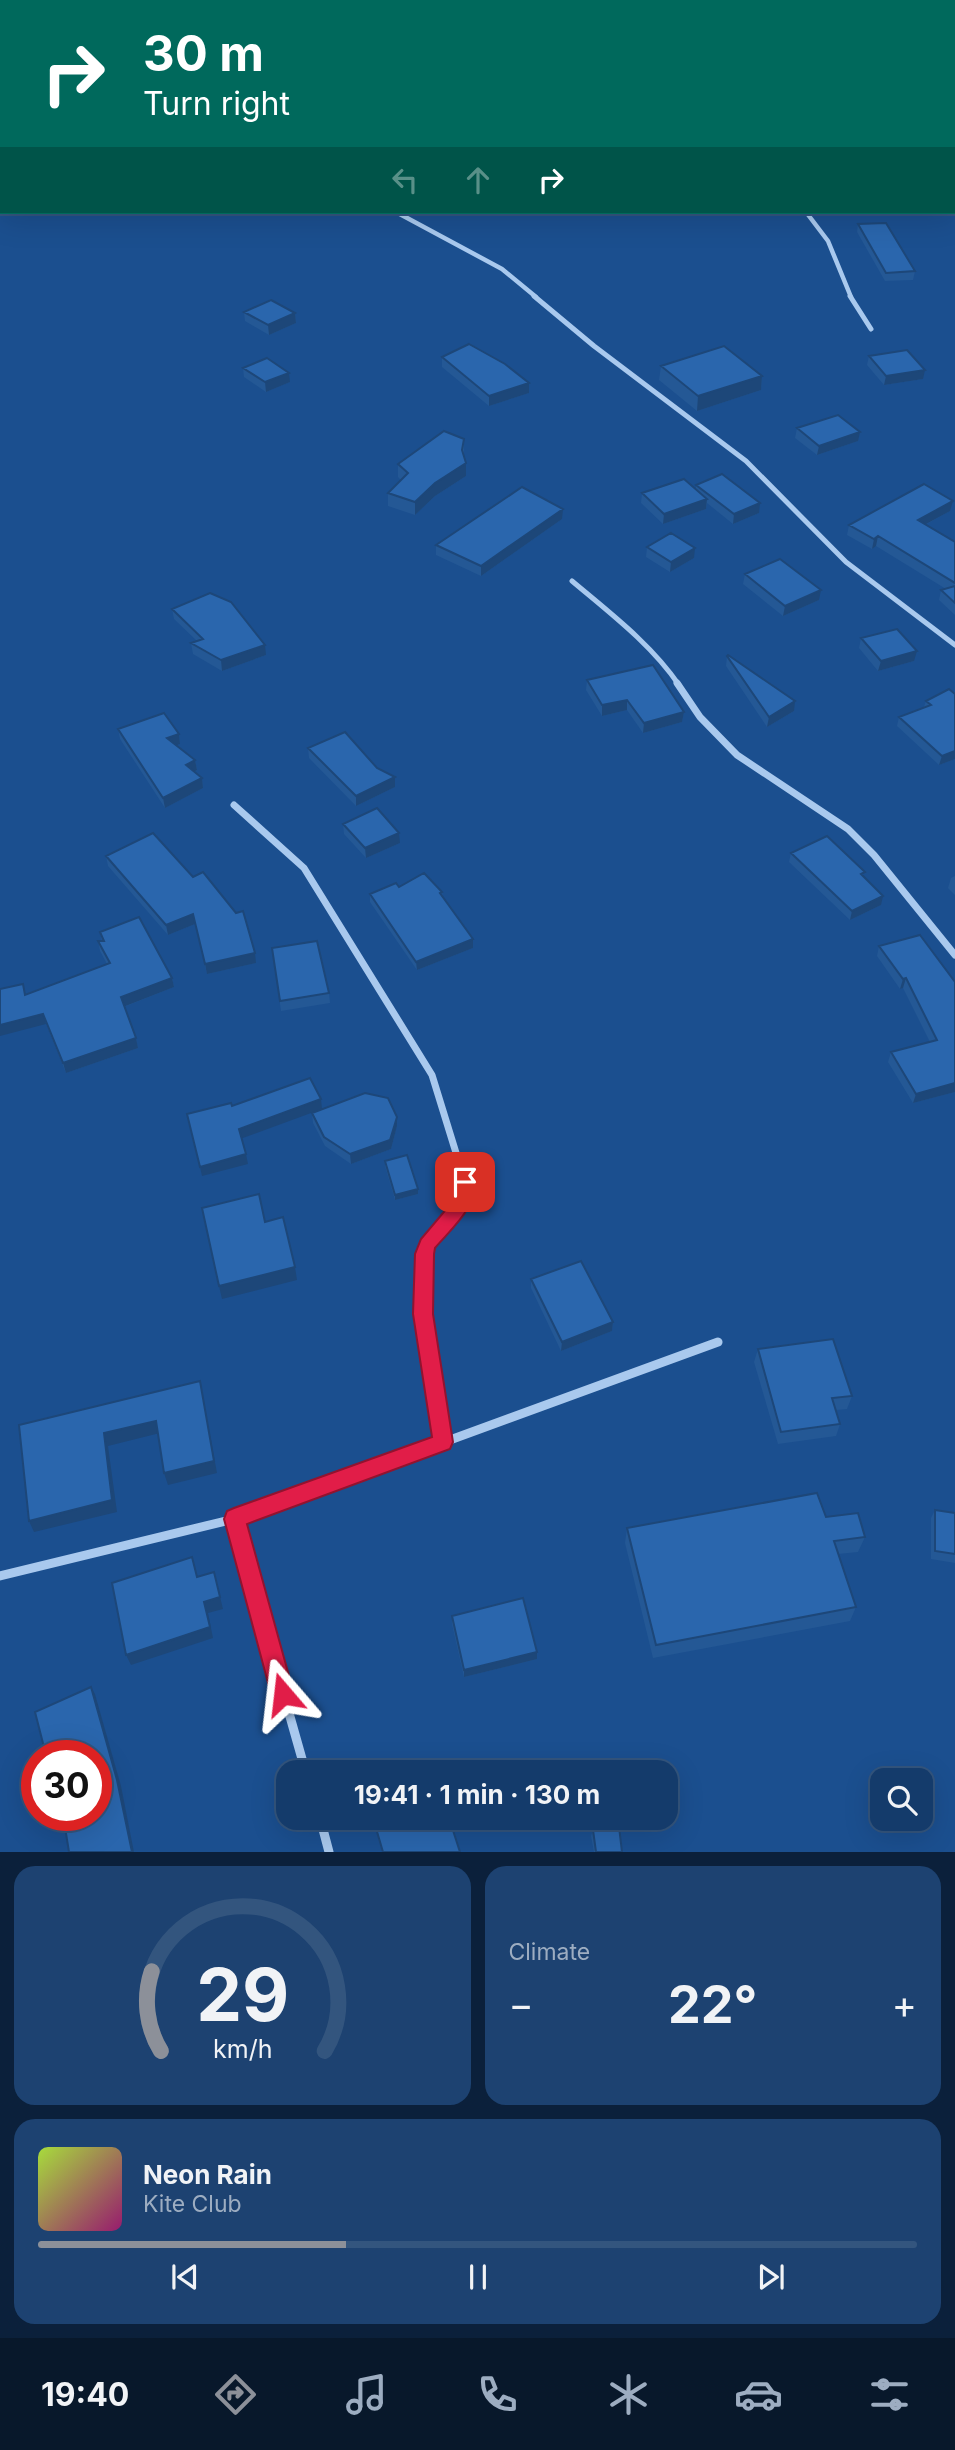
<!DOCTYPE html>
<meta charset="utf-8">
<style>
:root{--surface:#143b6b;--page:#1d4271;--text:#f1f3f6;--muted:#9dadc1;--line:#33557e;--accent:#8c9099}
body{margin:0;font-family:Inter,sans-serif;background:var(--page);color:var(--text);height:100vh;display:flex;flex-direction:column;font-size:26px;white-space:nowrap}
*{box-sizing:border-box;margin:0}
p{font-size:23px;color:var(--muted)}
.icon{flex:none;width:38px;height:38px;fill:none;stroke:currentColor;stroke-width:2;stroke-linecap:round;stroke-linejoin:round}
.map{position:relative;height:1852px;overflow:hidden}
.details{display:flex;flex-direction:column;gap:14px;padding:14px;background:#0b203b;flex:1}
.details>*{flex:none}
.hud{position:absolute;left:0px;top:0px;width:956px;height:214px;box-shadow:0 7px 28px #0002,0 0 0 2px var(--line);background:#00695c;color:#fff;overflow:hidden}
.tools{position:absolute;left:870px;top:1768px;display:grid;gap:14px}
.tools a{display:grid;place-items:center;width:63px;height:63px;border-radius:14px;background:var(--surface);box-shadow:0 7px 28px #0002,0 0 0 2px var(--line);font-size:35px}
.speed{position:absolute;left:21px;top:1740px;display:flex;gap:14px;font-size:35px;font-weight:700;text-align:center}
.speed>*{display:grid;place-content:center;width:91px;height:91px;border-radius:50%;background:var(--surface);box-shadow:0 7px 28px #0002,0 0 0 2px var(--line);line-height:1}
.speed .limit{border:10px solid #d22;background:#fff;color:#111}
.pin{position:absolute;display:grid;place-items:center;width:60px;height:60px;color:#fff;margin:-30px;border-radius:14px;box-shadow:0 4px 10px #0006}
.me{position:absolute;width:77px;margin:-38px;rotate:343deg;stroke-linejoin:round;filter:drop-shadow(0 0 5px #0008)}
.turn{display:flex;align-items:center;gap:24px;height:147px;padding:0 28px;font-size:32px}
.turn .icon{width:91px;height:91px;stroke-width:2.5}
.turn b{display:block;font-size:49px;line-height:60px}
.lanes{display:flex;align-items:center;height:66px;padding:0 28px;background:#0003;justify-content:center;gap:35px;direction:ltr}
.lanes .off{opacity:.35}
.big{font-size:52px;font-weight:700;line-height:1.1}
.details .widget{flex:1;display:flex;flex-direction:column;justify-content:center;gap:10px;min-width:0;padding:0 24px;border-radius:21px;background:var(--page)}
.details .dial{align-items:center;gap:0}
.dial svg{height:182px;overflow:visible;fill:none;stroke:var(--line);stroke-width:7;stroke-linecap:round;text-anchor:middle}
.dial text{fill:var(--text);stroke:none}
.song{display:flex;align-items:center;gap:21px}
.cover{width:84px;height:84px;border-radius:10px;background:linear-gradient(135deg,hsl(80 70% 55%),hsl(320 70% 35%))}
.played{height:7px;border-radius:4px;background:linear-gradient(90deg,var(--accent) 35%,var(--line) 35%)}
.keys{display:flex;justify-content:space-around;direction:ltr}
.heat{display:flex;justify-content:space-between;align-items:center;font-size:38px;direction:ltr}
.details .tiles{flex:1;display:grid;gap:14px;grid-template-columns:1fr 1fr}
.widget:last-child{grid-column:span 2}
.trip{position:absolute;left:276px;top:1760px;width:402px;height:70px;border-radius:21px;background:var(--surface);box-shadow:0 7px 28px #0002,0 0 0 2px var(--line);font-weight:700;line-height:70px;text-align:center}
.tabs{display:flex;height:112px;justify-content:space-around;align-items:center;background:#08182b;color:var(--muted)}
.tabs .icon{width:49px;height:49px}
.tabs .selected{color:var(--accent)}
.tabs b{font-size:32px;color:var(--text)}
.map>svg:first-child{display:block}
.lines{fill:none;stroke-linecap:round;stroke-linejoin:round}
.street-far3{stroke:#a9c9ee;stroke-width:4.5}
.street-far2{stroke:#a9c9ee;stroke-width:5}
.street-far1{stroke:#a9c9ee;stroke-width:7}
.street{stroke:#a9c9ee;stroke-width:9}
.wall{fill:#245895}
.shaded-wall{fill:#1d4779}
.building{fill:#2a66ad;stroke:#1d4779;stroke-width:2}
.route{fill:#e11d48;stroke:#92132f;stroke-width:2}
</style>
<div class="map">
<svg width="955" height="1852" viewBox="0 0 955 1852">
<rect width="100%" height="100%" fill="#1b4f8f"/>
<g class="lines">
<path class="street-far3" d="M396,212L502,269L536,297
M806,212L828,241L851,297"/>
<path class="street-far2" d="M534,296L594,346L746,461L846,562L955,645
M850,296L871,329
M572,581C610,613 651,644 679,685"/>
<path class="street-far1" d="M677,683L700,717L737,755L848,829L874,855L955,955
M234,805L304,868L432,1075L465,1182L464,1191"/>
<path class="street" d="M443,1442L423,1314L424,1254C432,1229 460,1216 464,1189
M234,1519L306,1773
M0,1576L234,1519L718,1342
M320,1818L329,1852"/>
</g>
<path class="wall" d="M858,224L915,271L913,280L885,281L857,232Z
M244,312L295,313L296,323L269,335L245,321Z
M869,356L923,379L884,385L867,365Z
M442,357L529,393L489,406L442,367Z
M661,366L762,376L761,390L697,411L659,380Z
M243,368L290,382L266,392L244,377Z
M797,428L858,441L817,455L795,438Z
M464,439V456L466,463V476L435,496L415,515L388,506V493L401,480L398,477V464Z
M696,485L759,513L733,524L707,503L706,509L663,524L641,503L642,493L696,489Z
M950,511L925,525L955,542V615L939,600L941,590L946,589L876,546L872,549L847,535L849,525Z
M562,519L481,576L436,555V545Z
M647,547L694,558L670,572L646,557Z
M745,574L819,600L783,616L743,584Z
M172,609L266,655L222,671L193,654L191,643L197,641L174,619Z
M861,638L914,661L878,671L859,648Z
M727,656L794,711L767,727L726,666Z
M587,680L684,712L682,722L643,733L627,710L602,716L586,690Z
M949,689L955,759L939,765L897,726L899,717L924,707L926,701Z
M118,729L179,734L180,744L177,745L195,760L197,770L194,772L202,778L203,788L165,808L120,739Z
M308,748L377,768L395,777V787L356,806L309,758Z
M343,824L400,843L366,858L344,834Z
M791,853L864,878L881,905L850,920L789,862Z
M106,856L256,963L207,974L195,924L168,935L108,866Z
M955,876V895L948,888L951,878Z
M399,887L442,892L443,897L473,939V948L417,970L370,902V894Z
M100,932L172,978L174,987L124,1007L136,1038L138,1048L66,1073L46,1024L26,994L107,964L100,951L98,941H102Z
M920,935L955,1092L913,1103L888,1062L891,1052L930,1042L903,988L900,989L877,956L879,946Z
M272,948L329,993L330,1003L281,1011Z
M312,1113L397,1126L391,1149L351,1164L325,1146L313,1123Z
M385,1161L418,1194L395,1200L385,1166Z
M531,1279L613,1322L612,1331L561,1351L531,1288Z
M758,1349L852,1396L847,1409L836,1410L840,1424L836,1436L778,1444L754,1362Z
M935,1510L955,1513V1563L931,1559V1518Z
M826,1517L865,1537L858,1552L838,1554L856,1607L850,1621L653,1658L625,1543L627,1528Z
M452,1616L537,1659L464,1677L452,1624Z
M593,1830L622,1852H594L591,1836Z"/>
<path class="shaded-wall" d="M295,313L296,323L269,335L268,325Z
M925,370L923,379L884,385L886,376Z
M289,373L290,382L266,392L265,382Z
M762,376L761,390L697,411L698,396Z
M529,383V393L489,406V396Z
M860,432L858,441L817,455L819,446Z
M466,463V476L435,496L415,515V502L435,483Z
M707,499L706,509L663,524L664,514Z
M953,501L950,511L915,530L918,520Z
M760,503L759,513L733,524L734,514Z
M563,509L562,519L481,576V566Z
M878,536L876,546L872,549L874,539Z
M695,548L694,558L670,572L671,562Z
M821,590L819,600L783,616L785,606Z
M265,645L266,655L222,671L221,660Z
M917,651L914,661L878,671L881,661Z
M627,700V710L602,716V705Z
M795,701L794,711L767,727L769,717Z
M684,712L682,722L643,733L644,723Z
M179,734L180,744L169,748L167,738Z
M955,751V759L939,765L942,756Z
M195,760L197,770L188,775L186,765Z
M395,777V787L356,806V796Z
M202,778L203,788L165,808L163,798Z
M399,833L400,843L366,858L365,848Z
M883,896L881,905L850,920L852,911Z
M193,914L195,924L168,935L166,925Z
M473,939V948L417,970L416,962Z
M255,953L256,963L207,974L205,964Z
M172,978L174,987L123,1007L121,997Z
M906,978L903,988L900,989L903,979Z
M43,1014L46,1024L0,1036V1025Z
M136,1038L138,1048L66,1073L63,1063Z
M955,1083V1092L913,1103L916,1094Z
M321,1099L322,1109L240,1139L239,1129Z
M397,1117V1126L391,1149L351,1164L350,1154Z
M246,1154L248,1164L202,1176L200,1167Z
M418,1189V1194L395,1200V1195Z
M295,1267L297,1280L222,1299L219,1286Z
M613,1322L612,1331L561,1351L562,1342Z
M200,1381L217,1473L168,1485L164,1473Z
M156,1421L160,1433L108,1446L117,1512L34,1532L29,1521L104,1433Z
M214,1572L223,1609L208,1613L213,1638L131,1665L126,1655Z
M537,1652V1659L464,1677V1670Z
M91,1687L95,1694L121,1786L134,1852H132Z"/>
<path class="building" d="M95,0H145V2H92Z
M232,0H254V2H232Z
M954,59L955,60V83H954Z
M2,96V179H0V97Z
M886,223L915,271L886,273L858,224Z
M271,300L295,313L268,325L244,312Z
M469,344L505,364L529,383L489,396L442,357Z
M724,346L762,376L698,396L661,366Z
M907,350L925,370L886,376L869,356Z
M267,358L289,373L265,382L243,368Z
M838,415L860,432L819,446L797,428Z
M444,431L464,439L462,450L466,463L435,483L415,502L388,493L408,473L398,464Z
M722,474L760,503L734,514L696,485Z
M684,479L707,499L664,514L642,493Z
M924,484L953,501L918,520L955,542V583L878,536L874,539L849,525Z
M522,487L563,509L481,566L436,545Z
M671,533L695,548L671,562L647,547Z
M780,559L821,590L785,606L745,574Z
M955,586V603L941,590Z
M210,593L231,602L265,645L221,660L191,643L203,639L172,609Z
M897,629L917,651L881,661L861,638Z
M728,655L795,701L769,717L727,656Z
M653,665L684,712L644,723L627,700L602,705L587,680Z
M949,689L955,694V751L942,756L899,717L931,705L926,701Z
M164,713L179,734L167,738L195,760L186,765L202,778L163,798L118,729Z
M345,732L377,768L395,777L356,796L308,748Z
M377,808L399,833L365,848L343,824Z
M153,833L193,877L203,872L236,913L243,911L255,953L205,964L193,914L166,925L106,856Z
M827,836L865,872L861,874L883,896L852,911L791,853Z
M424,873L442,892L440,893L473,939L416,962L370,894L396,883L399,887Z
M139,917L172,978L121,997L136,1038L63,1063L43,1014L0,1025V989L23,984L25,995L110,963L98,941H104L100,932Z
M920,935L955,982V1083L916,1094L891,1052L937,1040L906,978L903,979L879,946Z
M317,941L329,993L280,1001L272,948Z
M310,1078L321,1099L239,1129L246,1154L200,1167L187,1114L231,1103L232,1106Z
M365,1093L388,1098L397,1117L390,1140L350,1154L324,1137L312,1113Z
M407,1155L418,1189L395,1195L385,1161Z
M259,1194L265,1222L283,1217L295,1267L219,1286L202,1208Z
M581,1261L613,1322L562,1342L531,1279Z
M833,1339L852,1396L832,1398L840,1424L781,1432L758,1349Z
M200,1381L214,1461L164,1473L156,1421L104,1433L112,1500L29,1521L19,1425Z
M817,1493L826,1517L858,1513L865,1537L834,1541L856,1607L656,1645L627,1528Z
M935,1510L955,1513V1554L935,1551Z
M192,1557L197,1577L214,1572L220,1597L204,1602L210,1627L126,1655L112,1583Z
M523,1598L537,1652L464,1670L452,1616Z
M91,1687L117,1780L132,1852H69L63,1815H96V1755H46L35,1712Z
M373,1818H449L460,1852H383Z
M614,1818H618L622,1852H596L593,1830Z"/>
<path class="route" d="M465,1174L471,1177C484,1202 450,1230 435,1248L434,1254L433,1314L453,1442L450,1449L247,1524L294,1694L291,1702L283,1705L275,1702L271,1694L224,1519L227,1511L234,1508L432,1437L413,1314L415,1254L421,1239L454,1200L458,1177Z"/>
</svg>
<div class="tools">
<a><svg class="icon" aria-label="search" viewBox="0 0 24 24"><circle cx="10" cy="10" r="6"/><path d="M15 15l6 6"/></svg></a>
</div>
<div class="speed"><div class="limit">30</div></div>
<div class="pin" style="left:465px;top:1182px;background:#d93025"><svg class="icon" aria-label="arrive" viewBox="0 0 24 24"><path d="M6 21V4h12l-3 4 3 4H6"/></svg></div>
<svg class="me" style="left:283px;top:1694px" viewBox="-20 -20 40 40"><path d="M0-17L14 15 0 8-14 15z" fill="#e11d48" stroke="#fff" stroke-width="4"/></svg>
<div class="trip">19:41 · 1 min · 130 m</div>
<div class="hud">
<div class="turn"><svg class="icon" aria-label="right" viewBox="0 0 24 24"><path d="M7 20v-9h11M14 6l5 5-5 5"/></svg><div><b>30 m</b>Turn right</div></div>
<div class="lanes"><svg class="icon off" aria-label="left" viewBox="0 0 24 24"><path d="M17 20v-9H6M10 6l-5 5 5 5"/></svg><svg class="icon off" aria-label="ahead" viewBox="0 0 24 24"><path d="M12 20V5M6 11l6-6 6 6"/></svg><svg class="icon" aria-label="right" viewBox="0 0 24 24"><path d="M7 20v-9h11M14 6l5 5-5 5"/></svg></div>
</div>
</div>
<section class="details">
<div class="tiles">
<div class="widget dial"><svg viewBox="0 0 100 80">
<path d="M14 69A42 42 0 1 1 86 69"/>
<path d="M14 69A42 42 0 0 1 10 34" stroke="#8c9099"/>
<text x="50" y="56" font-size="32" font-weight="700">29</text>
<text x="50" y="72" font-size="11">km/h</text>
</svg></div>
<div class="widget"><p>Climate</p>
<div class="heat"><a>−</a><b class="big">22°</b><a>+</a></div>
</div>
<div class="widget">
<div class="song"><i class="cover"></i><div><b>Neon Rain</b><p>Kite Club</p></div></div>
<div class="played"></div>
<div class="keys"><svg class="icon" aria-label="previous" viewBox="0 0 24 24"><path d="M18 5L8 12l10 7zM5 5v14"/></svg><svg class="icon" aria-label="pause" viewBox="0 0 24 24"><path d="M8 5v14M16 5v14"/></svg><svg class="icon" aria-label="next" viewBox="0 0 24 24"><path d="M6 5l10 7-10 7zM19 5v14"/></svg></div>
</div>
</div>
</section>
<nav class="tabs">
<b>19:40</b>
<svg class="icon selected" aria-label="directions" viewBox="0 0 24 24"><path d="M12 3l9 9-9 9-9-9zM9 14v-3h6M13 9l2 2-2 2"/></svg>
<svg class="icon" aria-label="music" viewBox="0 0 24 24"><path d="M9 18V5l10-2v13"/><circle cx="6" cy="18" r="3"/><circle cx="16" cy="16" r="3"/></svg>
<svg class="icon" aria-label="phone" viewBox="0 0 24 24"><path d="M5 4h4l2 5-3 2q2 4 5 5l2-3 5 2v4C11 20 4 13 5 4z"/></svg>
<svg class="icon" aria-label="climate" viewBox="0 0 24 24"><path d="M12 3v18M4 7l16 10M4 17L20 7"/></svg>
<svg class="icon" aria-label="car" viewBox="0 0 24 24"><path d="M5 17H2v-5l4-1 3-4h7l3 4 3 1v5h-3M9 17h6M6 11h13"/><circle cx="7" cy="17" r="2"/><circle cx="17" cy="17" r="2"/></svg>
<svg class="icon" aria-label="filters" viewBox="0 0 24 24"><path d="M4 7h16M4 17h16"/><circle cx="9" cy="7" r="2"/><circle cx="15" cy="17" r="2"/></svg>
</nav>
